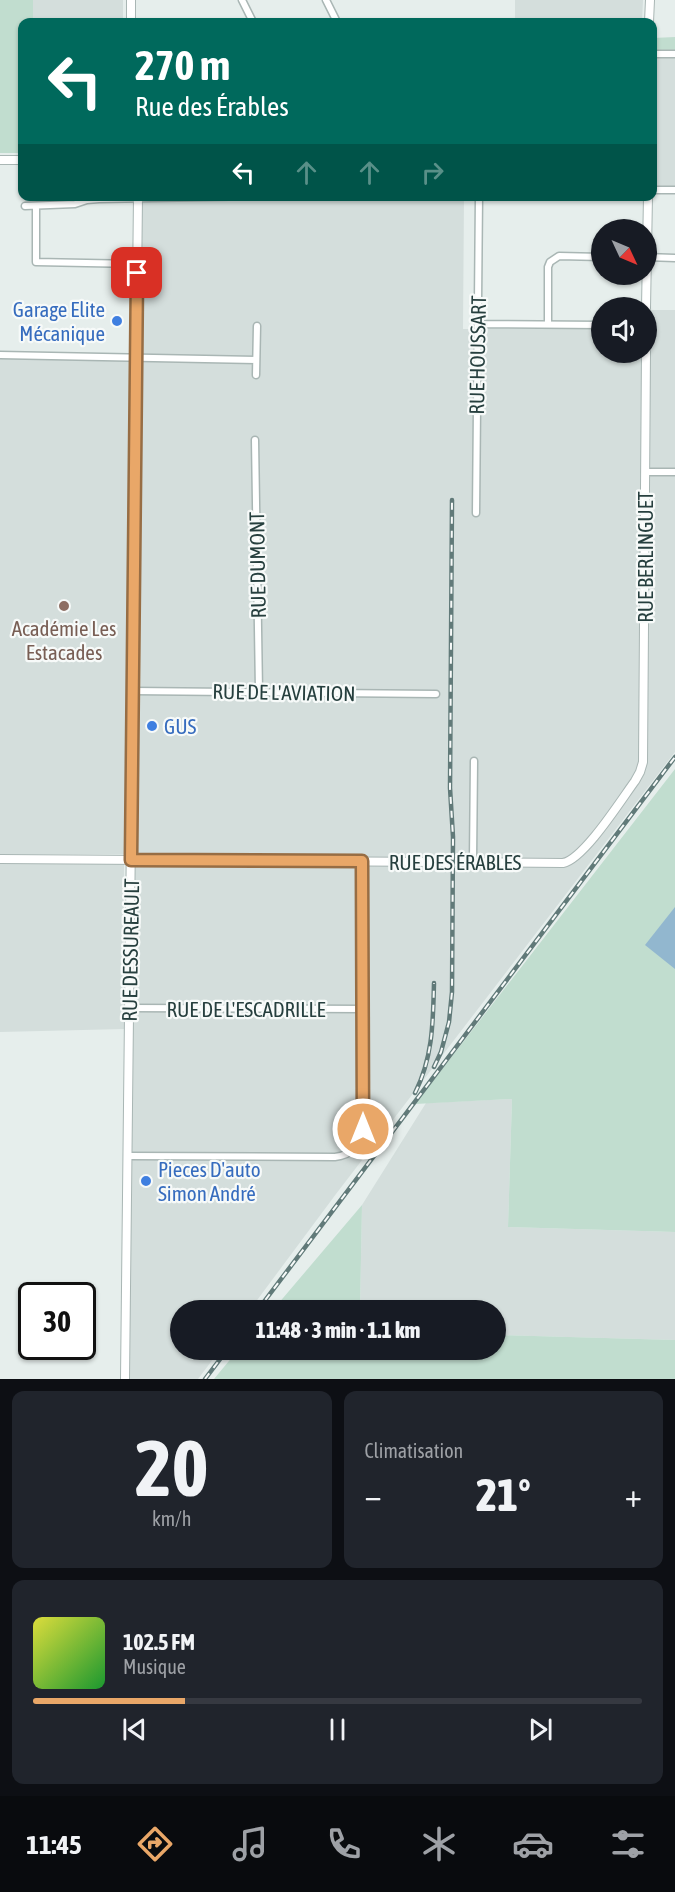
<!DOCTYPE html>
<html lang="fr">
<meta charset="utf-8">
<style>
:root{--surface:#171b24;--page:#20242c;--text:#f1f3f6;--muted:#9ea1a6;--line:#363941;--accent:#e9a768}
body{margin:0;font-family:"Asap Condensed",sans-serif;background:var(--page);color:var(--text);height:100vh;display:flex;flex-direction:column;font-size:22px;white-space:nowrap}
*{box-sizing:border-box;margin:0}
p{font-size:20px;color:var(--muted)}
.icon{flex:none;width:33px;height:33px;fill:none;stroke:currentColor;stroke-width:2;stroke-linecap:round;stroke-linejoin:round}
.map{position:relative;height:1379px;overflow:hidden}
.details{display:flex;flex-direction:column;gap:12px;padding:12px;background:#0d0f14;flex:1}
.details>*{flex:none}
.guide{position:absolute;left:18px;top:18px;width:639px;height:183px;border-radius:12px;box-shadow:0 2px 4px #0004;background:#00695c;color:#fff;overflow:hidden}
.needle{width:39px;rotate:134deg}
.buttons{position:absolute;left:591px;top:219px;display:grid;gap:12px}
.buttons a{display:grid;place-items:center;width:66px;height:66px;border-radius:50%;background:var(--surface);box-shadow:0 2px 4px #0004;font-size:30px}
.speed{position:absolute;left:18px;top:1282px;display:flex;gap:12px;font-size:30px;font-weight:700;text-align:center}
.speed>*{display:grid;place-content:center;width:78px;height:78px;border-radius:50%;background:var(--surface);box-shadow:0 2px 4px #0004;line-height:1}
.speed .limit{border:3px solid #111;border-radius:9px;background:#fff;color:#111}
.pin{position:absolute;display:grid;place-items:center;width:51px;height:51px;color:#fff;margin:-26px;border-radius:12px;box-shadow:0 3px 9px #0006}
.me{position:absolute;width:66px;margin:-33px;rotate:0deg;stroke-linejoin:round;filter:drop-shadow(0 0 4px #0008)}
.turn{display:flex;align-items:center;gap:21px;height:126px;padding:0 18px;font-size:27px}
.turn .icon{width:78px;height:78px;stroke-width:2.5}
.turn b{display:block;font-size:42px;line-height:51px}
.lanes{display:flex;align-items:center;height:57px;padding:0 18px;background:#0003;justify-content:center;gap:30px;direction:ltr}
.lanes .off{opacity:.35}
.big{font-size:45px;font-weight:800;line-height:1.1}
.details .card{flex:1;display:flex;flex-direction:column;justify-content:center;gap:9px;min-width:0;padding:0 21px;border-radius:12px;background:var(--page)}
.details .dial{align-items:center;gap:0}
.dial b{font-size:78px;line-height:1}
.song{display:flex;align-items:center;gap:18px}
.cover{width:72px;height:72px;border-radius:9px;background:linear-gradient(135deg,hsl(60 70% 55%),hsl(130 70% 35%))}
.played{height:6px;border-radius:3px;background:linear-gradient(90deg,var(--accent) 25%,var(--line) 25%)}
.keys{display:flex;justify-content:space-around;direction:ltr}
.heat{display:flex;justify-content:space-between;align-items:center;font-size:33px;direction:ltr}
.details .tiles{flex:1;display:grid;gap:12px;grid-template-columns:1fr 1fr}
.card:last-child{grid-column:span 2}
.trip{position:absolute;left:170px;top:1300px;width:336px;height:60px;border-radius:30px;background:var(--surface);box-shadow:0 2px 4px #0004;font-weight:800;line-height:60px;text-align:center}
.tabs{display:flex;height:96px;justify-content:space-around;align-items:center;background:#090b0e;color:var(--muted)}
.tabs .icon{width:42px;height:42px}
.tabs .current{color:var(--accent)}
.tabs b{font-size:27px;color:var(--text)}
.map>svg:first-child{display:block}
.built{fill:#d4dedc}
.green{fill:#c1ddcf}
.water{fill:#92b7cf}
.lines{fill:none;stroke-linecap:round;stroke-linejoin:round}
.minor-casing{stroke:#a9b6b4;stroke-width:9}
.tertiary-casing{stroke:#a9b6b4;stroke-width:10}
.minor{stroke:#fff;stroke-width:6}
.tertiary{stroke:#fff;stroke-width:8}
.rail-casing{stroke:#617a79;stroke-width:4.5}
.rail{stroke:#f7faf9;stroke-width:2;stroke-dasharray:7;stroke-linecap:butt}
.route-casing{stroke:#976d44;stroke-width:15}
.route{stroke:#e9a768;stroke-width:10}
.shop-dot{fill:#3f7fe0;stroke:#f7faf9;stroke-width:2}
.education-dot{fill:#8d6e63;stroke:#f7faf9;stroke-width:2}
.labels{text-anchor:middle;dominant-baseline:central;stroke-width:4.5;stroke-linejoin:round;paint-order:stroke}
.shop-label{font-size:21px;fill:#366cbe;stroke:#f7faf9;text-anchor:start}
.street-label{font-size:21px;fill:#263f3e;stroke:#f7faf9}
.education-label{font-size:21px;fill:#785e54;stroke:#f7faf9}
</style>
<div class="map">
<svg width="675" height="1379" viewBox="0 0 675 1379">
<rect width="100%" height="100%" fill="#e6eeec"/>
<path class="built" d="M33,0H123V22H33Z
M515,0H643L642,22H515Z
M653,56L675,57V189H653Z
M262,196L464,197L463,329H601L602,352H646L647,330H650V310H675V752L336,1194L249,1311H180V1350H220L198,1379H122L135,199L262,200Z
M0,357L130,358L125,854H0Z
M0,857H124V1029L0,1032Z
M512,1099L508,1227L675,1232V1340L495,1335V1311H360L362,1205L426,1103Z"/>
<path class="green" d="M0,0H33V22H22V153H0Z
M675,37V53H653V38Z
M675,769V1232L508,1227L512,1099L415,1104Z
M362,1205L360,1311H272Z
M495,1335L675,1340V1379H214L238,1350H495Z"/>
<path class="water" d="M675,907V969L645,945Z"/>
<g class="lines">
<defs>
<path id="minor" d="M242,0L253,22
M326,0L337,22
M652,54H675
M652,190H675
M25,206L75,204L87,200L99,199L260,196
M36,206V262L137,264
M646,257L675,258
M478,324L602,325
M548,324V267L550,262L559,256L602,257
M0,355L256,360
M256,375L257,326
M255,440L259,691
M645,472H675
M476,513L479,196
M133,691L436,694
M473,861L474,761
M129,1008L363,1009
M128,1156L335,1157C352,1155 360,1146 363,1129L362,861"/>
<path id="tertiary" d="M131,22V0
M649,22L650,0
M0,160H22
M646,308L648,196
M0,859L563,863C584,859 621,800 635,781L640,772L643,762L646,352
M125,1379L138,196"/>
</defs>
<use href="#minor" class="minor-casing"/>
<use href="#tertiary" class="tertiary-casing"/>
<use href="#minor" class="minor"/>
<use href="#tertiary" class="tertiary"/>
<defs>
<path id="rail" d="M434,1067L441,1052L449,1022L452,992L453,837L450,788L452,500
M415,1093C433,1057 433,1022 434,983
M257,1311L675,757
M205,1379L227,1350"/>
</defs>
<use href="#rail" class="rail-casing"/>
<use href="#rail" class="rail"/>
</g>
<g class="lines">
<defs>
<path id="route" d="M137,273L131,860L362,861L363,1129"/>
</defs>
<use href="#route" class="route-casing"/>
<use href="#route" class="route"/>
</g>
<g class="shop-dot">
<circle cx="117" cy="321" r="6"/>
<circle cx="152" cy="726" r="6"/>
<circle cx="146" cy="1181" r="6"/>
</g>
<circle class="education-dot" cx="64" cy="606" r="6"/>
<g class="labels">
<g class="shop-label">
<text x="105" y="309" text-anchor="end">Garage Elite<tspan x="105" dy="24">Mécanique</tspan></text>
<text x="164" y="726">GUS</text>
<text x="158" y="1169">Pieces D'auto<tspan x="158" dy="24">Simon André</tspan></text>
</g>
<g class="street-label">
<text transform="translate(477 355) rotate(-89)">RUE HOUSSART</text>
<text transform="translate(645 557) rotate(-90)">RUE BERLINGUET</text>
<text transform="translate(257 565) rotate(-91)">RUE DUMONT</text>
<text transform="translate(284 692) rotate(1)">RUE DE L'AVIATION</text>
<text x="455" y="862">RUE DES ÉRABLES</text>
<text transform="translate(130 950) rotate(-89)">RUE DESSUREAULT</text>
<text x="246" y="1009">RUE DE L'ESCADRILLE</text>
</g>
<g class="education-label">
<text x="64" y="628">Académie Les<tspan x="64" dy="24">Estacades</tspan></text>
</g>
</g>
</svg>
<div class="buttons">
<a><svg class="needle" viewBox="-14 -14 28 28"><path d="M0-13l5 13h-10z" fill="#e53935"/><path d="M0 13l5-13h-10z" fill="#9ea1a6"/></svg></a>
<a><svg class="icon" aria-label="sound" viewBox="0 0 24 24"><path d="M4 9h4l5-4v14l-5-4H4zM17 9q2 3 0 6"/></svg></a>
</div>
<div class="speed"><div class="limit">30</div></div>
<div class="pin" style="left:137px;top:273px;background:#d93025"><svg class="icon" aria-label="arrive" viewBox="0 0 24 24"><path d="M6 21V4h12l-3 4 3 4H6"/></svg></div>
<svg class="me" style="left:363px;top:1129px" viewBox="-20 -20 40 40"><circle r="17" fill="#e9a768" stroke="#fff" stroke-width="3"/><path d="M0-11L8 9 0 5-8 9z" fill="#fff"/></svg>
<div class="trip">11:48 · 3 min · 1.1 km</div>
<div class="guide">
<div class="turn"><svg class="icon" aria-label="left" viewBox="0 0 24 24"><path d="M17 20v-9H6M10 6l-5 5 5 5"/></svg><div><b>270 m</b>Rue des Érables</div></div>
<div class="lanes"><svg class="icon" aria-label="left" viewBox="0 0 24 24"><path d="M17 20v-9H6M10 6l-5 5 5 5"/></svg><svg class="icon off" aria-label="ahead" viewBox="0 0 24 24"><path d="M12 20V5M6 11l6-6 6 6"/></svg><svg class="icon off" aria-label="ahead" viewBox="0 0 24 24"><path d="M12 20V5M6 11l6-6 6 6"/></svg><svg class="icon off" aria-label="right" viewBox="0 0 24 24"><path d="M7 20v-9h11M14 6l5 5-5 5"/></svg></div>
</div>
</div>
<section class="details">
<div class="tiles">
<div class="card dial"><b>20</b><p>km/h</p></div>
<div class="card"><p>Climatisation</p>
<div class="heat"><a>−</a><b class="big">21°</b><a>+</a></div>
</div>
<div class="card">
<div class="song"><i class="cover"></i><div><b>102.5 FM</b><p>Musique</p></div></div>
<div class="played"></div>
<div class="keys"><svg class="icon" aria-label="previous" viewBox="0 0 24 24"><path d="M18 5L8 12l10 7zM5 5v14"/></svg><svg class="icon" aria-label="pause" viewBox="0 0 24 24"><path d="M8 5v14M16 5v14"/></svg><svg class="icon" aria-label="next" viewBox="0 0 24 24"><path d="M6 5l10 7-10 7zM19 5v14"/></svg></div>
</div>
</div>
</section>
<nav class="tabs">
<b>11:45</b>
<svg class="icon current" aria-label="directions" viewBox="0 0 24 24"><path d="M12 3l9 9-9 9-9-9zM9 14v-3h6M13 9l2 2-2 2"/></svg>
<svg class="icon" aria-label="music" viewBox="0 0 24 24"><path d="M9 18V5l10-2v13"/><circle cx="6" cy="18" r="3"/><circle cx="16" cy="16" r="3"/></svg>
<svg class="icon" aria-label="phone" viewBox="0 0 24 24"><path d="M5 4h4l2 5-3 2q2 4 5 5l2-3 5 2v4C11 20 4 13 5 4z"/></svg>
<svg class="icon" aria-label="climate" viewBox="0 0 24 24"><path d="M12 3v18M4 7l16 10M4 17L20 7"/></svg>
<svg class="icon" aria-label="car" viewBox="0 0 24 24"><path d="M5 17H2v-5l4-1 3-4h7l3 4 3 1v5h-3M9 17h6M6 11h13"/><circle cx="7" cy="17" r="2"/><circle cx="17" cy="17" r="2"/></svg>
<svg class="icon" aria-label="filters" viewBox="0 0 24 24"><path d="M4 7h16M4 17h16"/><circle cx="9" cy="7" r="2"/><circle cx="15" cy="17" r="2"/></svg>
</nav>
